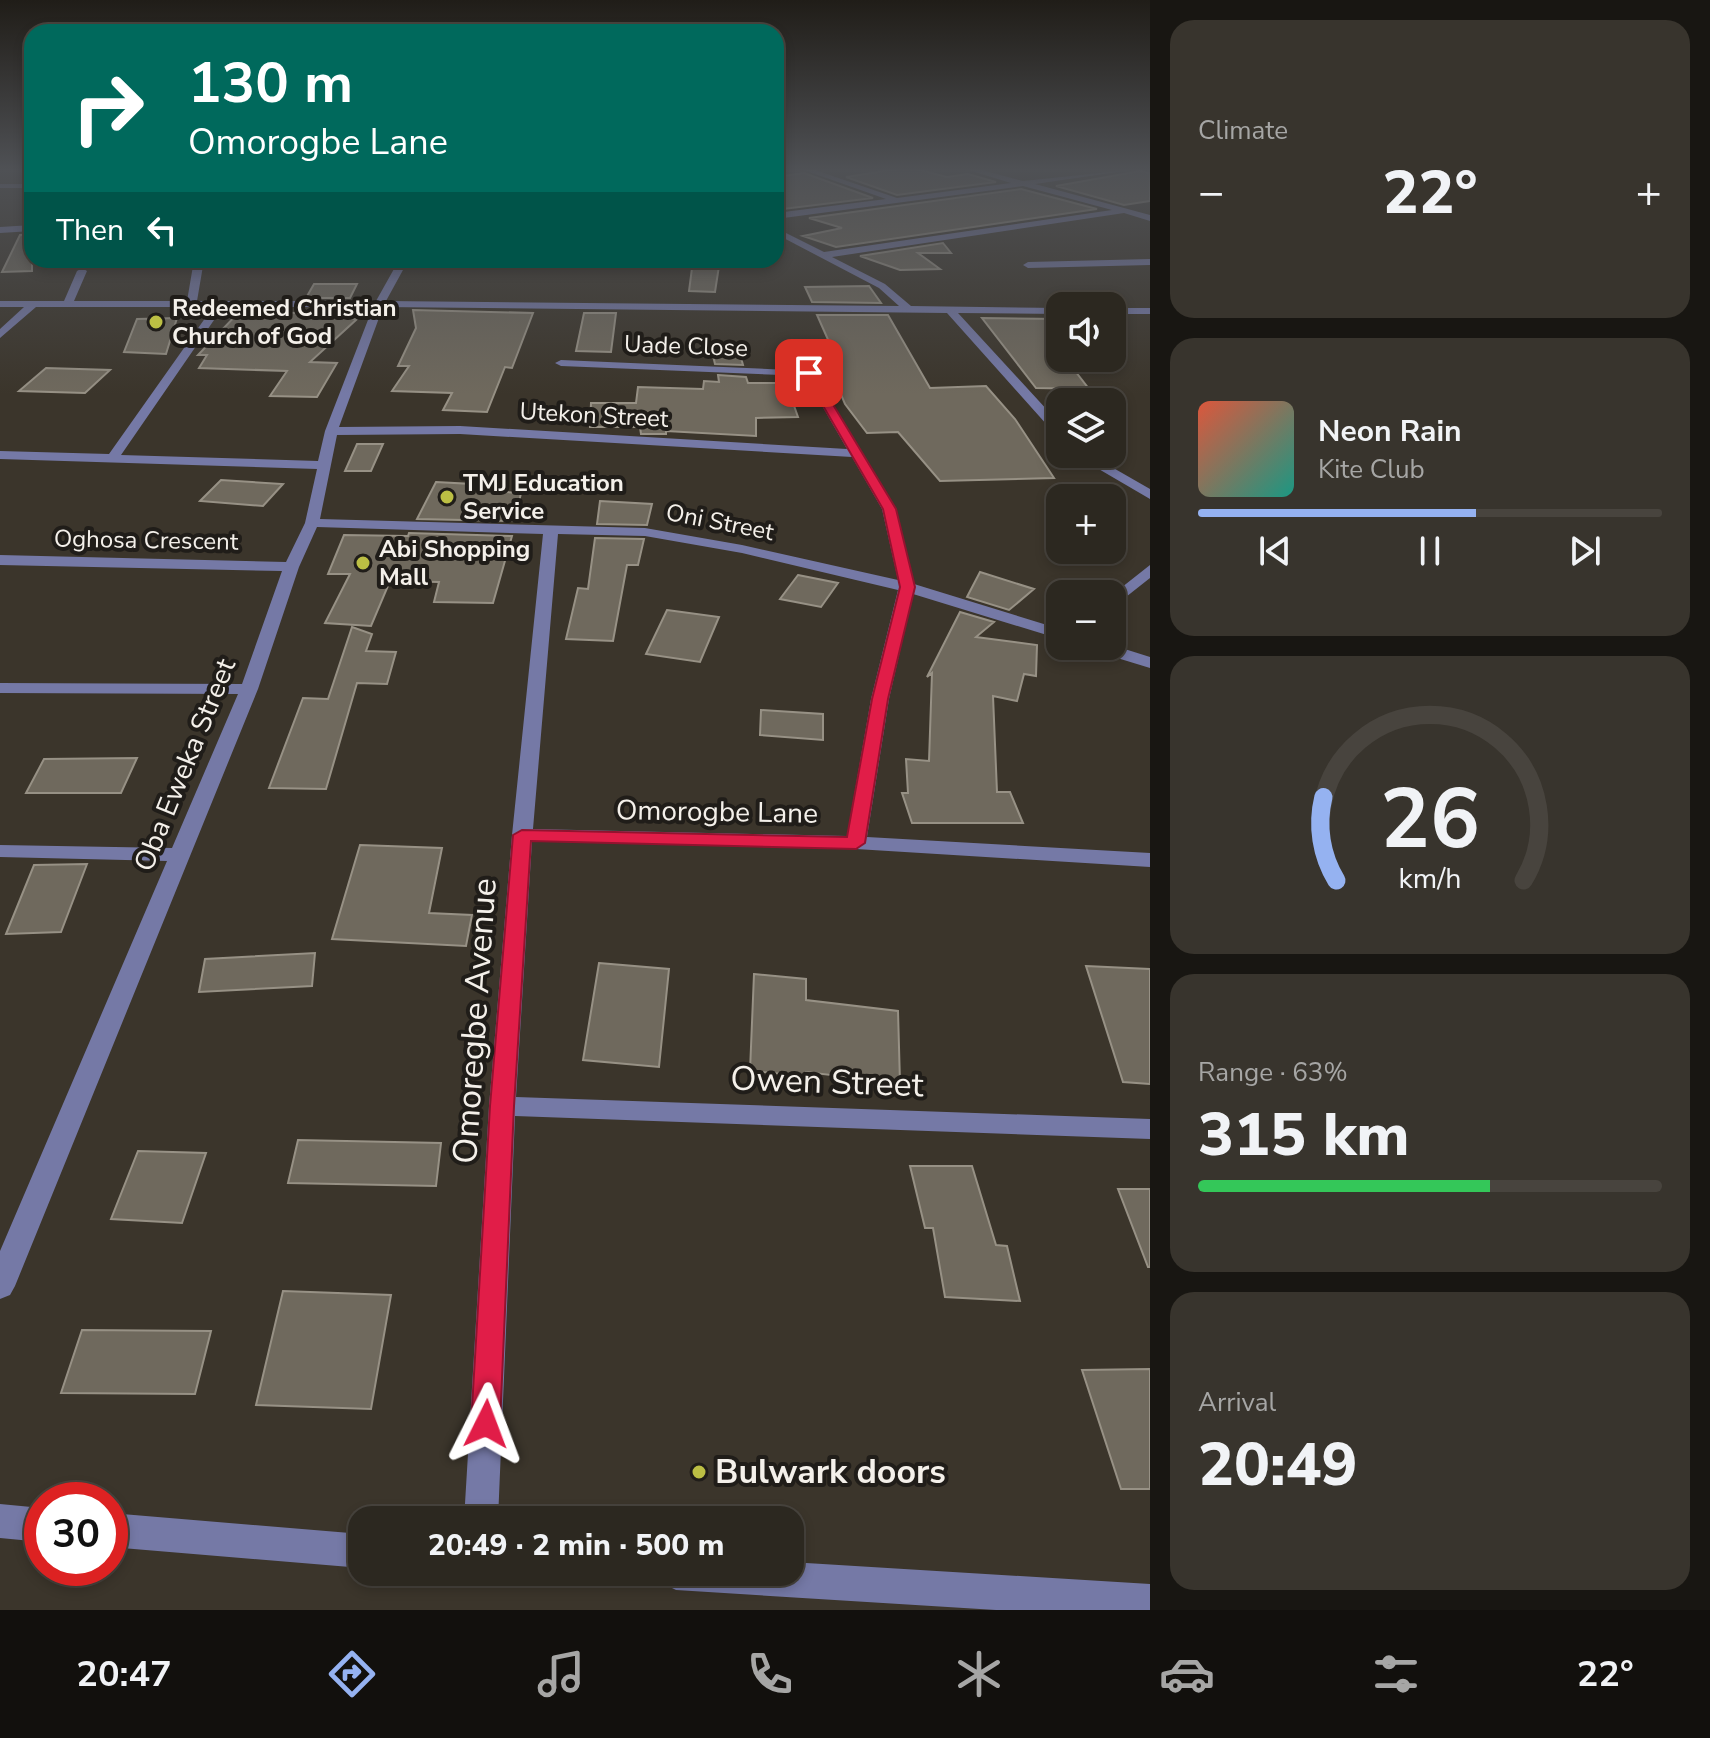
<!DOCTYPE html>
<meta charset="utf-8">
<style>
:root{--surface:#2c2820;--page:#38342d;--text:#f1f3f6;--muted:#a6a6a5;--line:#48443e;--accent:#95b2f1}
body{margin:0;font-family:"Nunito Sans",sans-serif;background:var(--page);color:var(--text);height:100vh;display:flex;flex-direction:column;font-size:30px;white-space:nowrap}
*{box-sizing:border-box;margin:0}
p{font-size:26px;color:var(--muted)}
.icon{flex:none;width:44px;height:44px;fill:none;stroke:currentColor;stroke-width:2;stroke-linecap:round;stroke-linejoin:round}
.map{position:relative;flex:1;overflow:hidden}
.drawer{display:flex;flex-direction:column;gap:20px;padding:20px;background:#181612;width:560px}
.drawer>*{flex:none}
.banner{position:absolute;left:24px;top:24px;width:760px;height:244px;border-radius:24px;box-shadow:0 4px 12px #0003,0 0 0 2px var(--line);background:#00695c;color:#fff;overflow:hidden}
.tools{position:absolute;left:1046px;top:292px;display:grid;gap:16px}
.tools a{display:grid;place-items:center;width:80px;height:80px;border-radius:16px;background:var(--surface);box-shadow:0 4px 12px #0003,0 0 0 2px var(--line);font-size:40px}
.speed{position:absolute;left:24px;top:1482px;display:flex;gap:16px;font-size:40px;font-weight:700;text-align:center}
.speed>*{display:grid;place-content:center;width:104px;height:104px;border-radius:50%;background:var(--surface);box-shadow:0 4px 12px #0003,0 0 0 2px var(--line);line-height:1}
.speed .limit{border:12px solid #d22;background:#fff;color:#111}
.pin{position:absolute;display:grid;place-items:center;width:68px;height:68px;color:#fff;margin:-34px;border-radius:16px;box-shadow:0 4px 12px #0006}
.me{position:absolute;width:88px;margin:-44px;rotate:3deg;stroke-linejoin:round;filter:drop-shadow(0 0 6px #0008)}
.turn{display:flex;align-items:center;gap:28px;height:168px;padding:0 32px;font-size:36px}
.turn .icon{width:104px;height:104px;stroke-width:2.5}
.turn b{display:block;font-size:56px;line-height:68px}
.then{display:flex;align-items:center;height:76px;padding:0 32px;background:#0003;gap:16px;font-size:30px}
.big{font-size:60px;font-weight:800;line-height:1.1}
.drawer .widget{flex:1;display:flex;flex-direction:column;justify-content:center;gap:12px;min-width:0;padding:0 28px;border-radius:24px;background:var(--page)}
.drawer .dial{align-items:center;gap:0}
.dial svg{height:208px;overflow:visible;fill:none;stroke:var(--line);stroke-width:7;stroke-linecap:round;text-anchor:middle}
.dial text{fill:var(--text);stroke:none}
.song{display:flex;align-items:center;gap:24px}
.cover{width:96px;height:96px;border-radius:12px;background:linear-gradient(135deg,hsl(10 70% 55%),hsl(170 70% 35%))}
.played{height:8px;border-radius:4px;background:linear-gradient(90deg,var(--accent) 60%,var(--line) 60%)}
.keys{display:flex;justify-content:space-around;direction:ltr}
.heat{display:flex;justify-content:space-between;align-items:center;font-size:44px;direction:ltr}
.charge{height:12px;border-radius:6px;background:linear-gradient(90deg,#34c759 63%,var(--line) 0)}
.trip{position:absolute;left:348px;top:1506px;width:456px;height:80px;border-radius:24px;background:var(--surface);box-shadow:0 4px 12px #0003,0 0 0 2px var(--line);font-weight:800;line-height:80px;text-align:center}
.tab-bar{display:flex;height:128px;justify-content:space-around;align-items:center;background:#12100d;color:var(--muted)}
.tab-bar .icon{width:56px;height:56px}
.tab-bar .active{color:var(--accent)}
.tab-bar b{font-size:36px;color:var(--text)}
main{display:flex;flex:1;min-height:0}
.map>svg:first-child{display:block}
.building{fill:#6f695d;stroke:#979185;stroke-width:2}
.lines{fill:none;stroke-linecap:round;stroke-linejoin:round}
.minor{fill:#7579a6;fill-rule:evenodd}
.route{fill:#e11d48;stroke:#92132f;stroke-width:2}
.poi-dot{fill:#bcbf44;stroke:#201d19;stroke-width:3}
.labels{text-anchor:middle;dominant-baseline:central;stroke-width:8;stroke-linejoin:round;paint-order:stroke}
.far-poi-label{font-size:24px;font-weight:bold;fill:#f4f0ea;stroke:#201d19;text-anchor:start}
.far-street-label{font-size:24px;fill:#f4f0ea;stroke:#201d19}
.street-label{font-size:28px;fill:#f4f0ea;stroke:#201d19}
.near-street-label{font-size:34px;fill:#f4f0ea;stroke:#201d19}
.near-poi-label{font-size:34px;font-weight:bold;fill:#f4f0ea;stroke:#201d19;text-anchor:start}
</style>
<main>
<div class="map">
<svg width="1150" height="1610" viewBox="0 0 1150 1610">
<rect width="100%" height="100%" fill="#3b352b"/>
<path class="building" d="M897,169H916L947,177L968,174L996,182L897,195L846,177Z
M1140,171L1150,173V201L1124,205L1056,186Z
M804,173L873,198L783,209L776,207V177Z
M1021,189L1097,209L836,247L803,236L842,228L809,218Z
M32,234V271L2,272L20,235Z
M943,243L951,253H918L940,269L900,270L860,256Z
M719,266L715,292L689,291L692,268Z
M314,284H357L350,298H306Z
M869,286L881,303L812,302L805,287Z
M299,310H345L341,318L357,319L310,362L337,363L317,397L270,396L287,371L199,368L207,355H198L240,311L298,313Z
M413,310L533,313L512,368L505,367L487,412L443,410L452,393L392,391L409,366H398L416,328Z
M584,313H616L611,352L576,351Z
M817,315H888L930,388L986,386L1015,419L1054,478L940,481L898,432L867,433L845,404L827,362H838Z
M177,318L166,354L124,352L137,319Z
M982,318L1060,319V358H1065L1089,389L1036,388Z
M711,347H738L743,365L715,364Z
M46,368L110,370L85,393L19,391Z
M718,375L746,377L748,383H786L798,417L756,418V436L666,431V434H641L640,427H590L591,403H636L638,387L703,389L704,381L719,382Z
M357,444H383L371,471H345Z
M221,480L283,484L263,506L200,501Z
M436,482L472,484L469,490L521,493L515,521L417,519Z
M600,501L652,504L647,525L597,524Z
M409,533L512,536L493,603L434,602L439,582L390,581L371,626L325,623L350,574H328L344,535L408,536Z
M595,538L644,539L638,565H627L613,641L566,639L578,588L588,589Z
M980,572L1034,589L1009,610L967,597Z
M798,575L838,583L821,607L780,599Z
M667,610L719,617L700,662L646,654Z
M960,612L994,622L976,637L1037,645L1036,676L1024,674L1017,701L993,696L997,792H1010L1023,823H912L902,793H908L906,759L929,761L932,673L927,677Z
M352,627L372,634L366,651L396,652L387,684L357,683L326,789L269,788L303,698L328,699Z
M761,710L823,714V740L760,735Z
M137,758L121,793H26L44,759Z
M360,845L442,848L429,913L472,915L466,946L332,939Z
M87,864L61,932L6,934L34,865Z
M315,953L312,986L199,992L205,959Z
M599,963L669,969L659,1067L583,1060Z
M1086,966L1150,969V1084L1123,1082Z
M754,974L806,979V1000L898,1011L900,1083L806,1072V1076L750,1071Z
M298,1140L441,1143L436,1186L288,1183Z
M138,1151L206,1153L182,1223L111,1219Z
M910,1166H972L996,1245L1007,1246L1020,1301L945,1297L933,1228H925Z
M1118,1189H1150V1267H1148Z
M283,1291L391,1295L371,1409L256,1405Z
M82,1330L211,1331L195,1394L61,1393Z
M1150,1369V1489H1121L1082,1370Z"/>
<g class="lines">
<path class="minor" d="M801,169H812L897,198L1011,183L965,169H978L1023,181L1138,169L1035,184L1150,215V221L1124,213L832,257L885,284L911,306L1060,308V314L958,313L1060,424V436L1056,435L947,313L383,307L339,427L460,426L847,449L805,376L561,366L555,363L561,360L813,371L896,509L914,584L1060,629V639L913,594L889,699L867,837L1150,853V867L856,849L532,841L516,1097L1150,1119V1139L515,1116L498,1520H464L489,1106L512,835L543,534L317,527L299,567L258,689L15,1286L10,1295L0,1299V1251L167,861L0,857V845L172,848L238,694L0,693V683L242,684L282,571L0,565V555L286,562L305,523L317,469L0,459V451L109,454L213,307H36L0,338V329L24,307H0V301H64L77,271L82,268L87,271L74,301H187L194,260H204L197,301H376L399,260H409L406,264L472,260L403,270L386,301L899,306L879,288L776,234V228L824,252L1112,210L1023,186L776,219V213L886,199ZM223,307H373L325,431L318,461L121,455ZM460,434L852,457L882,509L898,580L742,545L645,528L320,519L337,435ZM558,534L645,536L742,553L898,590L871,699L847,836L533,829Z
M0,184H32V188H0Z
M32,225V231L0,233V227Z
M1150,259V265L1028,268L1023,265L1028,262Z
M1112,308H1150V314H1112Z
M1073,454H1089L1150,489V499Z
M1150,565V578L1112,608V595Z
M1112,645L1150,657V668L1091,650L1089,646Z
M0,1504L42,1508V1542L0,1538Z
M110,1513L362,1534V1568L110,1547Z
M790,1562L1150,1584V1610H996L676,1590L664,1584L658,1572H790Z"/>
</g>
<linearGradient id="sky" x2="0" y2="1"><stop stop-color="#201d18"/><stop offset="0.43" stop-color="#4f5155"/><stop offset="1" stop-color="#4f5155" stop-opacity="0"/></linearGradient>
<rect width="1150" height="394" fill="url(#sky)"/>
<path class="route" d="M809,370L814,373L896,509L915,587L888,699L865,843L856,849L531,841L514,1106L500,1424L496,1434L486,1438L475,1434L471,1424L490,1106L513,835L522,830L847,837L872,699L900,587L883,509L804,373Z"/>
<g class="poi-dot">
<circle cx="156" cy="322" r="8"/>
<circle cx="447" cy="497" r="8"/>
<circle cx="363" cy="563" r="8"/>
<circle cx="699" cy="1472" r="8"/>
</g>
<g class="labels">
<g class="far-poi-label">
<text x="172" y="308">Redeemed Christian<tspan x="172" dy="28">Church of God</tspan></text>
<text x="463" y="483">TMJ Education<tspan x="463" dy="28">Service</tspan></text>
<text x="379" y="549">Abi Shopping<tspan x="379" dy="28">Mall</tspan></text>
</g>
<g class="far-street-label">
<text transform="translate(686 346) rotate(2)">Uade Close</text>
<text transform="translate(594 415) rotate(3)">Utekon Street</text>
<text transform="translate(720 522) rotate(11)">Oni Street</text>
<text transform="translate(146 540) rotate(1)">Oghosa Crescent</text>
</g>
<g class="street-label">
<text transform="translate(185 765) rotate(-68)">Oba Eweka Street</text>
<text transform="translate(717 812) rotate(1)">Omorogbe Lane</text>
</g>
<g class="near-street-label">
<text transform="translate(475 1021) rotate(-86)">Omoregbe Avenue</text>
<text transform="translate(827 1082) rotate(2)">Owen Street</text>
</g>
<g class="near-poi-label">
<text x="715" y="1472">Bulwark doors</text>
</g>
</g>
</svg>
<div class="tools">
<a><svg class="icon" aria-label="sound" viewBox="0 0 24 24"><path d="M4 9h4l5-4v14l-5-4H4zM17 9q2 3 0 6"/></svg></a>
<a><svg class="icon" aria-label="layers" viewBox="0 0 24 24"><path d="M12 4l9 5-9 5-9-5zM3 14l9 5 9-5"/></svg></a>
<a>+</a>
<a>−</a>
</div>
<div class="speed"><div class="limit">30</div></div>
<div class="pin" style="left:809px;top:373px;background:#d93025"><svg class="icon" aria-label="arrive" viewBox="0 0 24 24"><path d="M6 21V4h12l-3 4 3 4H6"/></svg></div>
<svg class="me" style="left:486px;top:1424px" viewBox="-20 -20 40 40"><path d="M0-17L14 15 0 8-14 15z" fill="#e11d48" stroke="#fff" stroke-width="4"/></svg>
<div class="trip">20:49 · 2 min · 500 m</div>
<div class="banner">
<div class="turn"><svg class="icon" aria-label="right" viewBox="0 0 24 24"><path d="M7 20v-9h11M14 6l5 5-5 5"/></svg><div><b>130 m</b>Omorogbe Lane</div></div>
<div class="then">Then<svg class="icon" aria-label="left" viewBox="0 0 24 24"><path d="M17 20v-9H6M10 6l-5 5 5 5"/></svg></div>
</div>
</div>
<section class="drawer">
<div class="widget"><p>Climate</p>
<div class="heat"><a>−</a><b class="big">22°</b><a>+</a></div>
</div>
<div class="widget">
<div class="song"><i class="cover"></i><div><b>Neon Rain</b><p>Kite Club</p></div></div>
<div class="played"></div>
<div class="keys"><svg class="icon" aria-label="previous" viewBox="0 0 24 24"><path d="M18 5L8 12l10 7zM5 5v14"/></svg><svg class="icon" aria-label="pause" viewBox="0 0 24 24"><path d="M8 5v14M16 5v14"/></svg><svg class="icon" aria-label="next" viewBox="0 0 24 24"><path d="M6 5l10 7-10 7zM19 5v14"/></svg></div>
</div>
<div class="widget dial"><svg viewBox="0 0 100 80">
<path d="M14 69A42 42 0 1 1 86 69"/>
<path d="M14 69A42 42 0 0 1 9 37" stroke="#95b2f1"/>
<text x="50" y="56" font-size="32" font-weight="700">26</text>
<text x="50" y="72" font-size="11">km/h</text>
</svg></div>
<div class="widget"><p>Range · 63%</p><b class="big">315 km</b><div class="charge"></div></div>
<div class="widget"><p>Arrival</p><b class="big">20:49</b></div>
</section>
</main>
<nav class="tab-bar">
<b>20:47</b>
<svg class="icon active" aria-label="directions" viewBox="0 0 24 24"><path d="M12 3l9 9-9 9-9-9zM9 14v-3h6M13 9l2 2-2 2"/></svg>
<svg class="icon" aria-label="music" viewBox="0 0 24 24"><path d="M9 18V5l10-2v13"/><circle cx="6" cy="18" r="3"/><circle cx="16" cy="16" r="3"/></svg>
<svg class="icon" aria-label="phone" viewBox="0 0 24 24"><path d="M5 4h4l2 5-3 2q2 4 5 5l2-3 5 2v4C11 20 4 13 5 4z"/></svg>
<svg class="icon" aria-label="climate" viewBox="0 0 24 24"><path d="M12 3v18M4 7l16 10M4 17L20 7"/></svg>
<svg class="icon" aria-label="car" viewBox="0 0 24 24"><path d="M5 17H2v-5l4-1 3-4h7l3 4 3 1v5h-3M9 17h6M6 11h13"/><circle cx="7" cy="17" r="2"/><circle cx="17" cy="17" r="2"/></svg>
<svg class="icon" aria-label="filters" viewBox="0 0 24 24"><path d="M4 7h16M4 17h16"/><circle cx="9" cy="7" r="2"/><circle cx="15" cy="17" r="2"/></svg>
<b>22°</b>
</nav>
